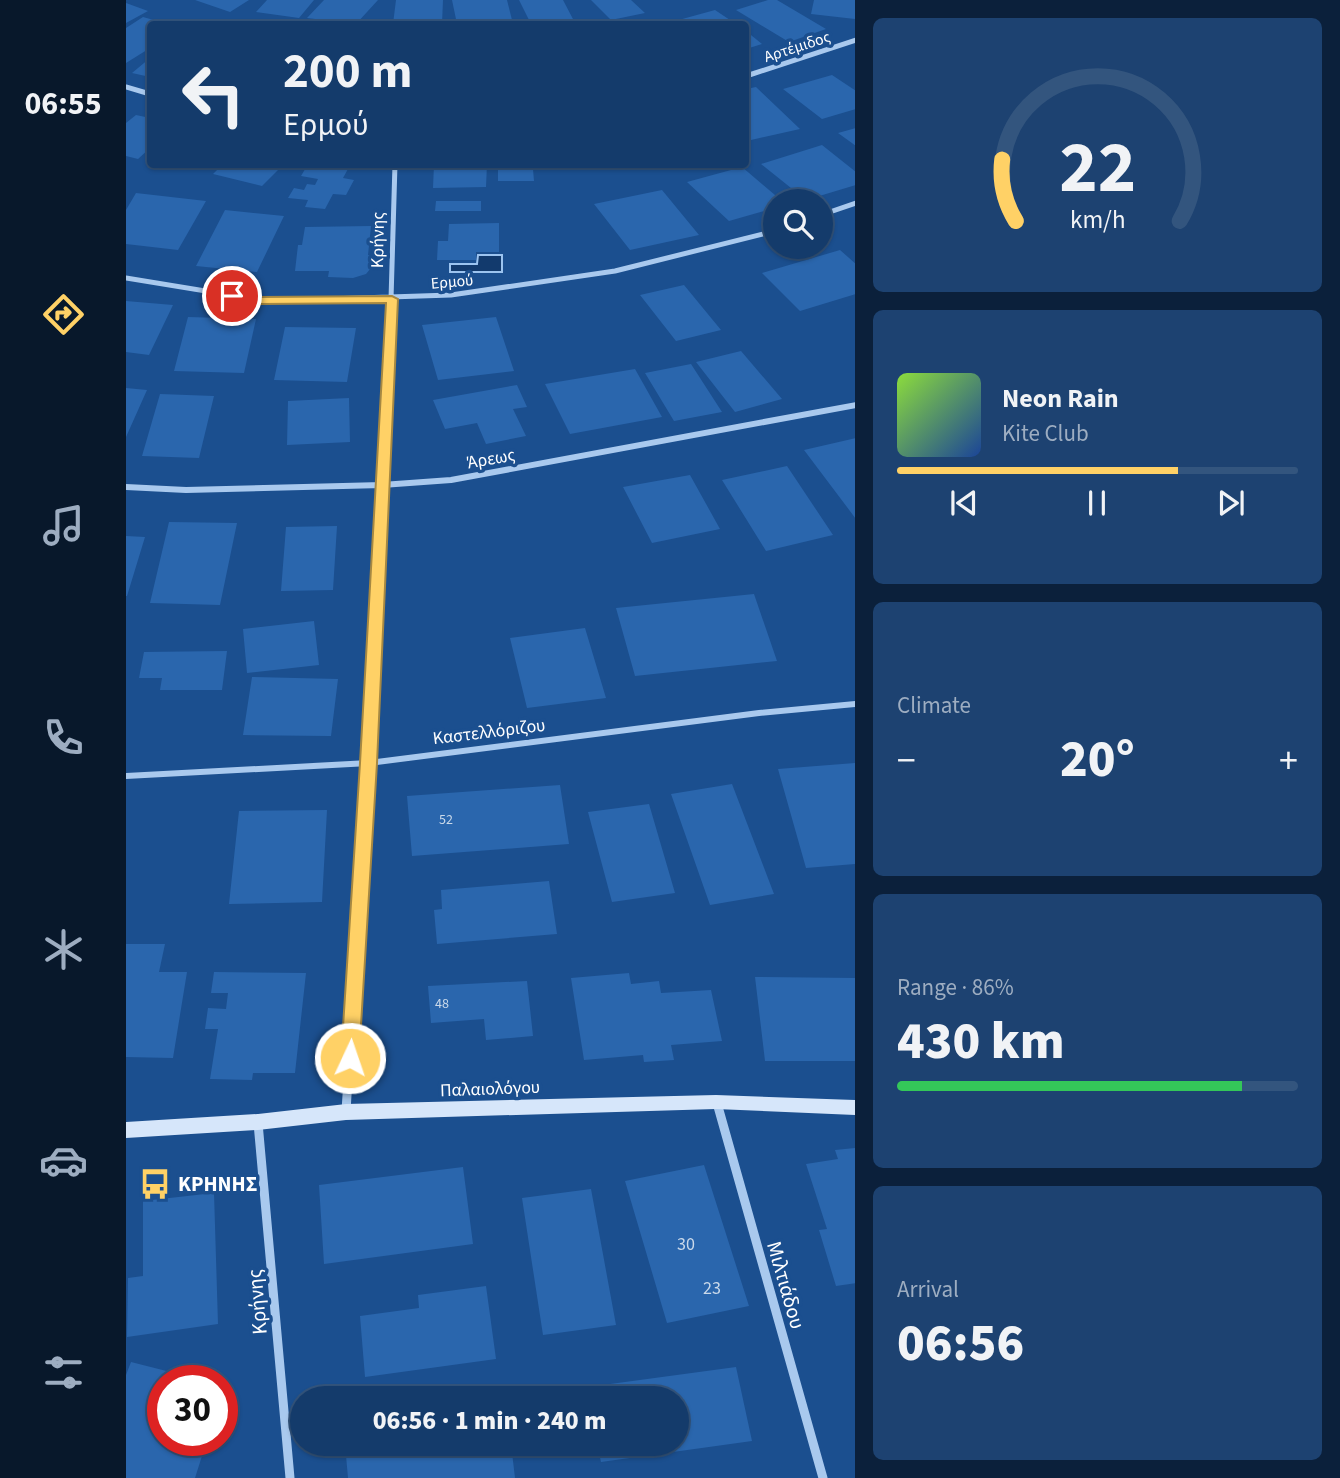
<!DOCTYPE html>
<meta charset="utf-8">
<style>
:root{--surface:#143b6b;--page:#1d4271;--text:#f1f3f6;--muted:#9dadc1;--line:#33557e;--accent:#ffd166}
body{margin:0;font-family:"Source Sans 3",sans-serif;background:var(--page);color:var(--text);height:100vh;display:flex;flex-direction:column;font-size:26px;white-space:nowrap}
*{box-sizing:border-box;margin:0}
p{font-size:23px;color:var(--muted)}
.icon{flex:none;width:38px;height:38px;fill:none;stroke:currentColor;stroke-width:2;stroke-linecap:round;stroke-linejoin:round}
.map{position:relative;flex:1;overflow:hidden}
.drawer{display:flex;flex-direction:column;gap:18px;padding:18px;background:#0b203b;width:485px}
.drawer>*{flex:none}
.guide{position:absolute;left:21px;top:21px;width:602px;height:147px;border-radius:7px;box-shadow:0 2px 5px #0004,0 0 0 2px var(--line);background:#143b6b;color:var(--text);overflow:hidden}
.controls{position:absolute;left:637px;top:189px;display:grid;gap:14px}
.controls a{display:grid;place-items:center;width:70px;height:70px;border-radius:50%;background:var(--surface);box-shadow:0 2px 5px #0004,0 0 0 2px var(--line);font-size:35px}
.speed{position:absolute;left:21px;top:1365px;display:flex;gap:14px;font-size:35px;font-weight:700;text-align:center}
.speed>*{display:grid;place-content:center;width:91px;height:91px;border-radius:50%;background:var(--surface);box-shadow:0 2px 5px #0004,0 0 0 2px var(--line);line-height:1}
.speed .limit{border:10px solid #d22;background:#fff;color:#111}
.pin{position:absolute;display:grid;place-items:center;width:60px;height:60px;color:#fff;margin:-30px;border:4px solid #fff;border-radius:50%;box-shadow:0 2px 7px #0007}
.me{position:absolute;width:77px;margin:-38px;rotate:3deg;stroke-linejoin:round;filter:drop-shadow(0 0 5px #0008)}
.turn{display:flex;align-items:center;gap:24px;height:147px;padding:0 21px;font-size:32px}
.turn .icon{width:91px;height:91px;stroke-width:2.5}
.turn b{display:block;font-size:49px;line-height:60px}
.big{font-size:52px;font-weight:800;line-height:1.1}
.drawer .tile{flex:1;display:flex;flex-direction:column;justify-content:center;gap:10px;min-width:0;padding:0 24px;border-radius:10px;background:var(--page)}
.drawer .dial{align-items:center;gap:0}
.dial svg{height:182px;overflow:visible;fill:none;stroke:var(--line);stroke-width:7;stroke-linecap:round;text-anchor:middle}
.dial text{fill:var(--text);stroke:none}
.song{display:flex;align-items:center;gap:21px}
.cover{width:84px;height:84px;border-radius:10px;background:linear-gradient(135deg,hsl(90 70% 55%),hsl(220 70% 35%))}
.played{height:7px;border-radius:4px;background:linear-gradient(90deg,var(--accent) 70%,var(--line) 70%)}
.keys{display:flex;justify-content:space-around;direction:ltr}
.heat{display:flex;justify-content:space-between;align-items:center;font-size:38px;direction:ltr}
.charge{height:10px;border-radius:5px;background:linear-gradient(90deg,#34c759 86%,var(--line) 0)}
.trip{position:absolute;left:164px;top:1386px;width:399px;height:70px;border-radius:35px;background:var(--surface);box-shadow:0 2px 5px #0004,0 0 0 2px var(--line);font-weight:800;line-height:70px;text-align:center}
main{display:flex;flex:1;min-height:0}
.menu{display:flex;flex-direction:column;width:126px;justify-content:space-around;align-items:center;background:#08182b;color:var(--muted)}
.menu .icon{width:49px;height:49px}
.menu .active{color:var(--accent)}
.menu b{font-size:32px;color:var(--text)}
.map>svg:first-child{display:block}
.water{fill:#123a6d;stroke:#9cc4f0;stroke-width:2}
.building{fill:#2a66ad}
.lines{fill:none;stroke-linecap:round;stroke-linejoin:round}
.street-far2{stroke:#a9c9ee;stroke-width:5}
.street-far1{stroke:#a9c9ee;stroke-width:6}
.street{stroke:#a9c9ee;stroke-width:9}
.secondary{fill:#d6e6fa;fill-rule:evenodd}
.route{fill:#ffd166;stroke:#a68842;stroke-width:2}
.labels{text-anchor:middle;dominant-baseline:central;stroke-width:7;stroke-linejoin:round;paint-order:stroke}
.number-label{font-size:14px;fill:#cad9ea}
.far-street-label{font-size:16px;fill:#fff;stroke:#1b4f8f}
.street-label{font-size:18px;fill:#fff;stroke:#1b4f8f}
.near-number-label{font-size:18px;fill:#cad9ea}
.near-poi-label{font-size:21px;font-weight:bold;fill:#fff;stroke:#1b4f8f;text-anchor:start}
.near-street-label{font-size:21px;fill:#fff;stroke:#1b4f8f}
</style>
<main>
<nav class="menu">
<b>06:55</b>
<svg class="icon active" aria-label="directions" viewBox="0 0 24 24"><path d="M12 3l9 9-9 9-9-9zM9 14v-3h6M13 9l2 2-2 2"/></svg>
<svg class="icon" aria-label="music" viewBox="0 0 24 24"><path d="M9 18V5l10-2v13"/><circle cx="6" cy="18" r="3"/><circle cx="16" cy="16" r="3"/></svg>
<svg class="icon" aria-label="phone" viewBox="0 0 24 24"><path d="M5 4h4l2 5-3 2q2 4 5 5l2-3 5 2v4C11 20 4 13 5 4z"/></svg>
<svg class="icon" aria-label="climate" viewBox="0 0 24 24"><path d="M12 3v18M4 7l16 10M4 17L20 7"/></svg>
<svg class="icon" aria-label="car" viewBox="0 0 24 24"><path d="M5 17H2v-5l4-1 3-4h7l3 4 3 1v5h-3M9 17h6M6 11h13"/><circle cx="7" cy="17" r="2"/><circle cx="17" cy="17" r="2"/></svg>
<svg class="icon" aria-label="filters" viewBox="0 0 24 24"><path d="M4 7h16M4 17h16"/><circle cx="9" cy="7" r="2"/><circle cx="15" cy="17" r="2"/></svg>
</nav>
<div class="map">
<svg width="730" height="1478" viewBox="0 0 730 1478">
<rect width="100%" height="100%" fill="#1b4f8f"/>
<path class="water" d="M352,255H376V272H324V264H351Z"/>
<path class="building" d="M69,0H123L104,12Z
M141,0H188L173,18L130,12Z
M198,0H252L230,24L181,18Z
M270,0H317L316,24H267Z
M326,0H381L387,24H331Z
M393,0H437L448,21L405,24Z
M465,0H505L519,13L485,20Z
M642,0H651L700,29L663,42L610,10Z
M688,0H730V19L685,14Z
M0,3L22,11L0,23Z
M589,10L610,24H554L549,21Z
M17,17L42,24H24V48L0,63V28Z
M620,31L636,44L620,49Z
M24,58V77L6,73Z
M706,75L730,91V109L696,119L657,89Z
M630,87L674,129L625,140L620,134V89Z
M10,115L24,118V148L12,159L0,156V123Z
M730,128V146L712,133Z
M696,145L730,172V185L680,200L635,164Z
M97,164H158L136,186L87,174Z
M182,164H236L233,170L222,169L217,178L228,180L220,195L207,194L199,209L179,207L182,200L162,198L168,188L178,190L181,184L189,185L192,179L175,176Z
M308,164H361L360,187L307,188Z
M372,164H422V169H407L408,181H372Z
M616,167L656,201H649V208L603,221L561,182Z
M536,190L573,235L504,250L468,204Z
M10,193L80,201L52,250L0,244V210Z
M310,201H355V211H309Z
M99,210L158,216L131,272L70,266Z
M373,223V252H350V260H311L312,241H322L323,224Z
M245,226L242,255H248L249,263L240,274L227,278L202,277L203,271H169L172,245H176L179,227Z
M714,250L730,264V294L674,311L636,273Z
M558,285L595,330L550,341L514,295Z
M0,301L47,305L23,355L0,352Z
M62,317L130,319L118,373L48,371Z
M370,317L388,371L312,380L296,325Z
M159,327L230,328L221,382L148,380Z
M615,351L656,399L609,412L570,362Z
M565,364L596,412L548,421L519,373Z
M509,369L536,417L444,434L419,384Z
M391,385L401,407L387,409L400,436L360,444L351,423L319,429L307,400Z
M0,388L21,390L0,437Z
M34,394L88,396L73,458L16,456Z
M223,398L224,442L161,445L162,401Z
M730,438V519L678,450Z
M661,466L707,535L640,551L596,480Z
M564,475L594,529L526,543L497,487Z
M43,522L111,523L94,605L24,603Z
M211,526L207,590L155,591L160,527Z
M0,536L19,537L1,596H0Z
M628,594L651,661L509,676L490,608Z
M188,621L193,665L121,673L117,629Z
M459,628L480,698L401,708L384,638Z
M101,651L96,690H34L36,678H13L18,652Z
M126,677L212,679L205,736L117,735Z
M730,763V864L680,868L652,769Z
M606,784L648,894L584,905L545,794Z
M434,785L443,844L286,856L281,796Z
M523,804L549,893L486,902L462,812Z
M201,810L196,902L103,904L113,811Z
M423,881L431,934L311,944L308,910L316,909L315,890Z
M0,944H39L33,972H61L47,1058L0,1057Z
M88,972L180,973L169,1073H127L126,1080L84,1079L92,1029H79L82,1008L100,1009L102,993H85Z
M503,973L505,984L533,981L535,993L585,990L596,1041L545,1045L548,1060L518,1062L517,1055L458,1060L445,978Z
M629,977L730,978V1061H639Z
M401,981L407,1036L360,1040L358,1019L305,1023L302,986Z
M730,1148V1283L710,1286L693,1230L701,1229L680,1164L712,1159L709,1150Z
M578,1165L623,1306L541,1323L499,1181Z
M337,1167L347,1244L198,1264L193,1185Z
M465,1189L490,1325L417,1335L396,1198Z
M88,1193L92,1324L1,1337L2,1278L17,1276V1201Z
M360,1286L370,1359L239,1377L234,1316L293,1308L292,1295Z
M5,1362L76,1380L37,1381V1440H81L69,1478H0V1375Z
M610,1367L626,1441L475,1462L471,1444H551V1398H464L462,1387Z
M219,1444H385L389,1478H222Z"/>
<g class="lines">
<path class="street-far2" d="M620,76L730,40
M0,87L24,94
M695,215L730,203
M0,278L141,301L325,295L489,271L649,231
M263,367L269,164"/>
<path class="street-far1" d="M0,487L60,490L256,485L325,480L730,405
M0,776L243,763L633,713L730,704
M237,848L263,366"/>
<path class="street" d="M591,1103L697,1478
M220,1111L237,846
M132,1123L164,1478"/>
<path class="secondary" d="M590,1095L730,1100V1115L590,1109L220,1120L132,1130L0,1138V1122L132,1114L220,1104Z"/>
</g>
<path class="route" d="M106,292L133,297L266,296L272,299L251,763L233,1058L230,1064L224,1067L217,1064L215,1058L234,763L260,303L133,304L102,298V293Z"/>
<defs>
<symbol id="bus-bare" viewBox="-9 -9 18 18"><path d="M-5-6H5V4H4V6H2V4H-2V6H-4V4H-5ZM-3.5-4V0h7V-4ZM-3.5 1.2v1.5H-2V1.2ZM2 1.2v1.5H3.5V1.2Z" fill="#ffd166" stroke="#1b4f8f" stroke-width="2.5" paint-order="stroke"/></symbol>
</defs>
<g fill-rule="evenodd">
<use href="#bus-bare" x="7" y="1162" width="44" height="44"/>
</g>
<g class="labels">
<g class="number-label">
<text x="320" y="820">52</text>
<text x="316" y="1004">48</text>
</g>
<g class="far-street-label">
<text transform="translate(671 47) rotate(-18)">Αρτέμιδος</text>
<text transform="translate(326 282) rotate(-5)">Ερμού</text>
</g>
<g class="street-label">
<text transform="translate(252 240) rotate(-89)">Κρήνης</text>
<text transform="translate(365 459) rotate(-10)">Άρεως</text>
<text transform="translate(363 732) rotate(-7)">Καστελλόριζου</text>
<text transform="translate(364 1089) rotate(-2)">Παλαιολόγου</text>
</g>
<g class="near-number-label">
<text x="560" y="1244">30</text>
<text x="586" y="1288">23</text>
</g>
<g class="near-poi-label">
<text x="52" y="1184">ΚΡΗΝΗΣ</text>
</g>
<g class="near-street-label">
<text transform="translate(660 1285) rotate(74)">Μιλτιάδου</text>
<text transform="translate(131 1302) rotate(-95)">Κρήνης</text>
</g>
</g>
</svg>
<div class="controls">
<a><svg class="icon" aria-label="search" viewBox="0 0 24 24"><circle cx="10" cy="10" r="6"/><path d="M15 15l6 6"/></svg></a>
</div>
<div class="speed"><div class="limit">30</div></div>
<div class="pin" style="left:106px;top:296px;background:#d93025"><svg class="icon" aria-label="arrive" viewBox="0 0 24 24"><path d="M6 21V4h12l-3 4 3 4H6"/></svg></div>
<svg class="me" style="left:224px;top:1058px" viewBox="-20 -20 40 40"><circle r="17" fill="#ffd166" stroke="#fff" stroke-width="3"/><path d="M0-11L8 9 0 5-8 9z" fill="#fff"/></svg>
<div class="trip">06:56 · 1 min · 240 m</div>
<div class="guide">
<div class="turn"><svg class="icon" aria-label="left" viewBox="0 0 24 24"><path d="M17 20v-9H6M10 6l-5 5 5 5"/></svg><div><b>200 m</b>Ερμού</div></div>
</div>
</div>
<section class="drawer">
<div class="tile dial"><svg viewBox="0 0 100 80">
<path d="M14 69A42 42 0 1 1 86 69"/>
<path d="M14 69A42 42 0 0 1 8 42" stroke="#ffd166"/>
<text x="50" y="56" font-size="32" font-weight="700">22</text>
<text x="50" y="72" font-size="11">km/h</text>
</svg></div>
<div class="tile">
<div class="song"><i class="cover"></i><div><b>Neon Rain</b><p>Kite Club</p></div></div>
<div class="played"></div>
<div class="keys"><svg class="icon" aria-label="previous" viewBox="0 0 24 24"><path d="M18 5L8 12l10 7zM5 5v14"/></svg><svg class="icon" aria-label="pause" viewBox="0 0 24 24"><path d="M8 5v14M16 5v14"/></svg><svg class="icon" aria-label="next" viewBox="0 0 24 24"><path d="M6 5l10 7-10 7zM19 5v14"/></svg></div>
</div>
<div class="tile"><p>Climate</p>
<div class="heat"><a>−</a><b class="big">20°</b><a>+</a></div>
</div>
<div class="tile"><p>Range · 86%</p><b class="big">430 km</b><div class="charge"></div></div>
<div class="tile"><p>Arrival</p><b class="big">06:56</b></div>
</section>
</main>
